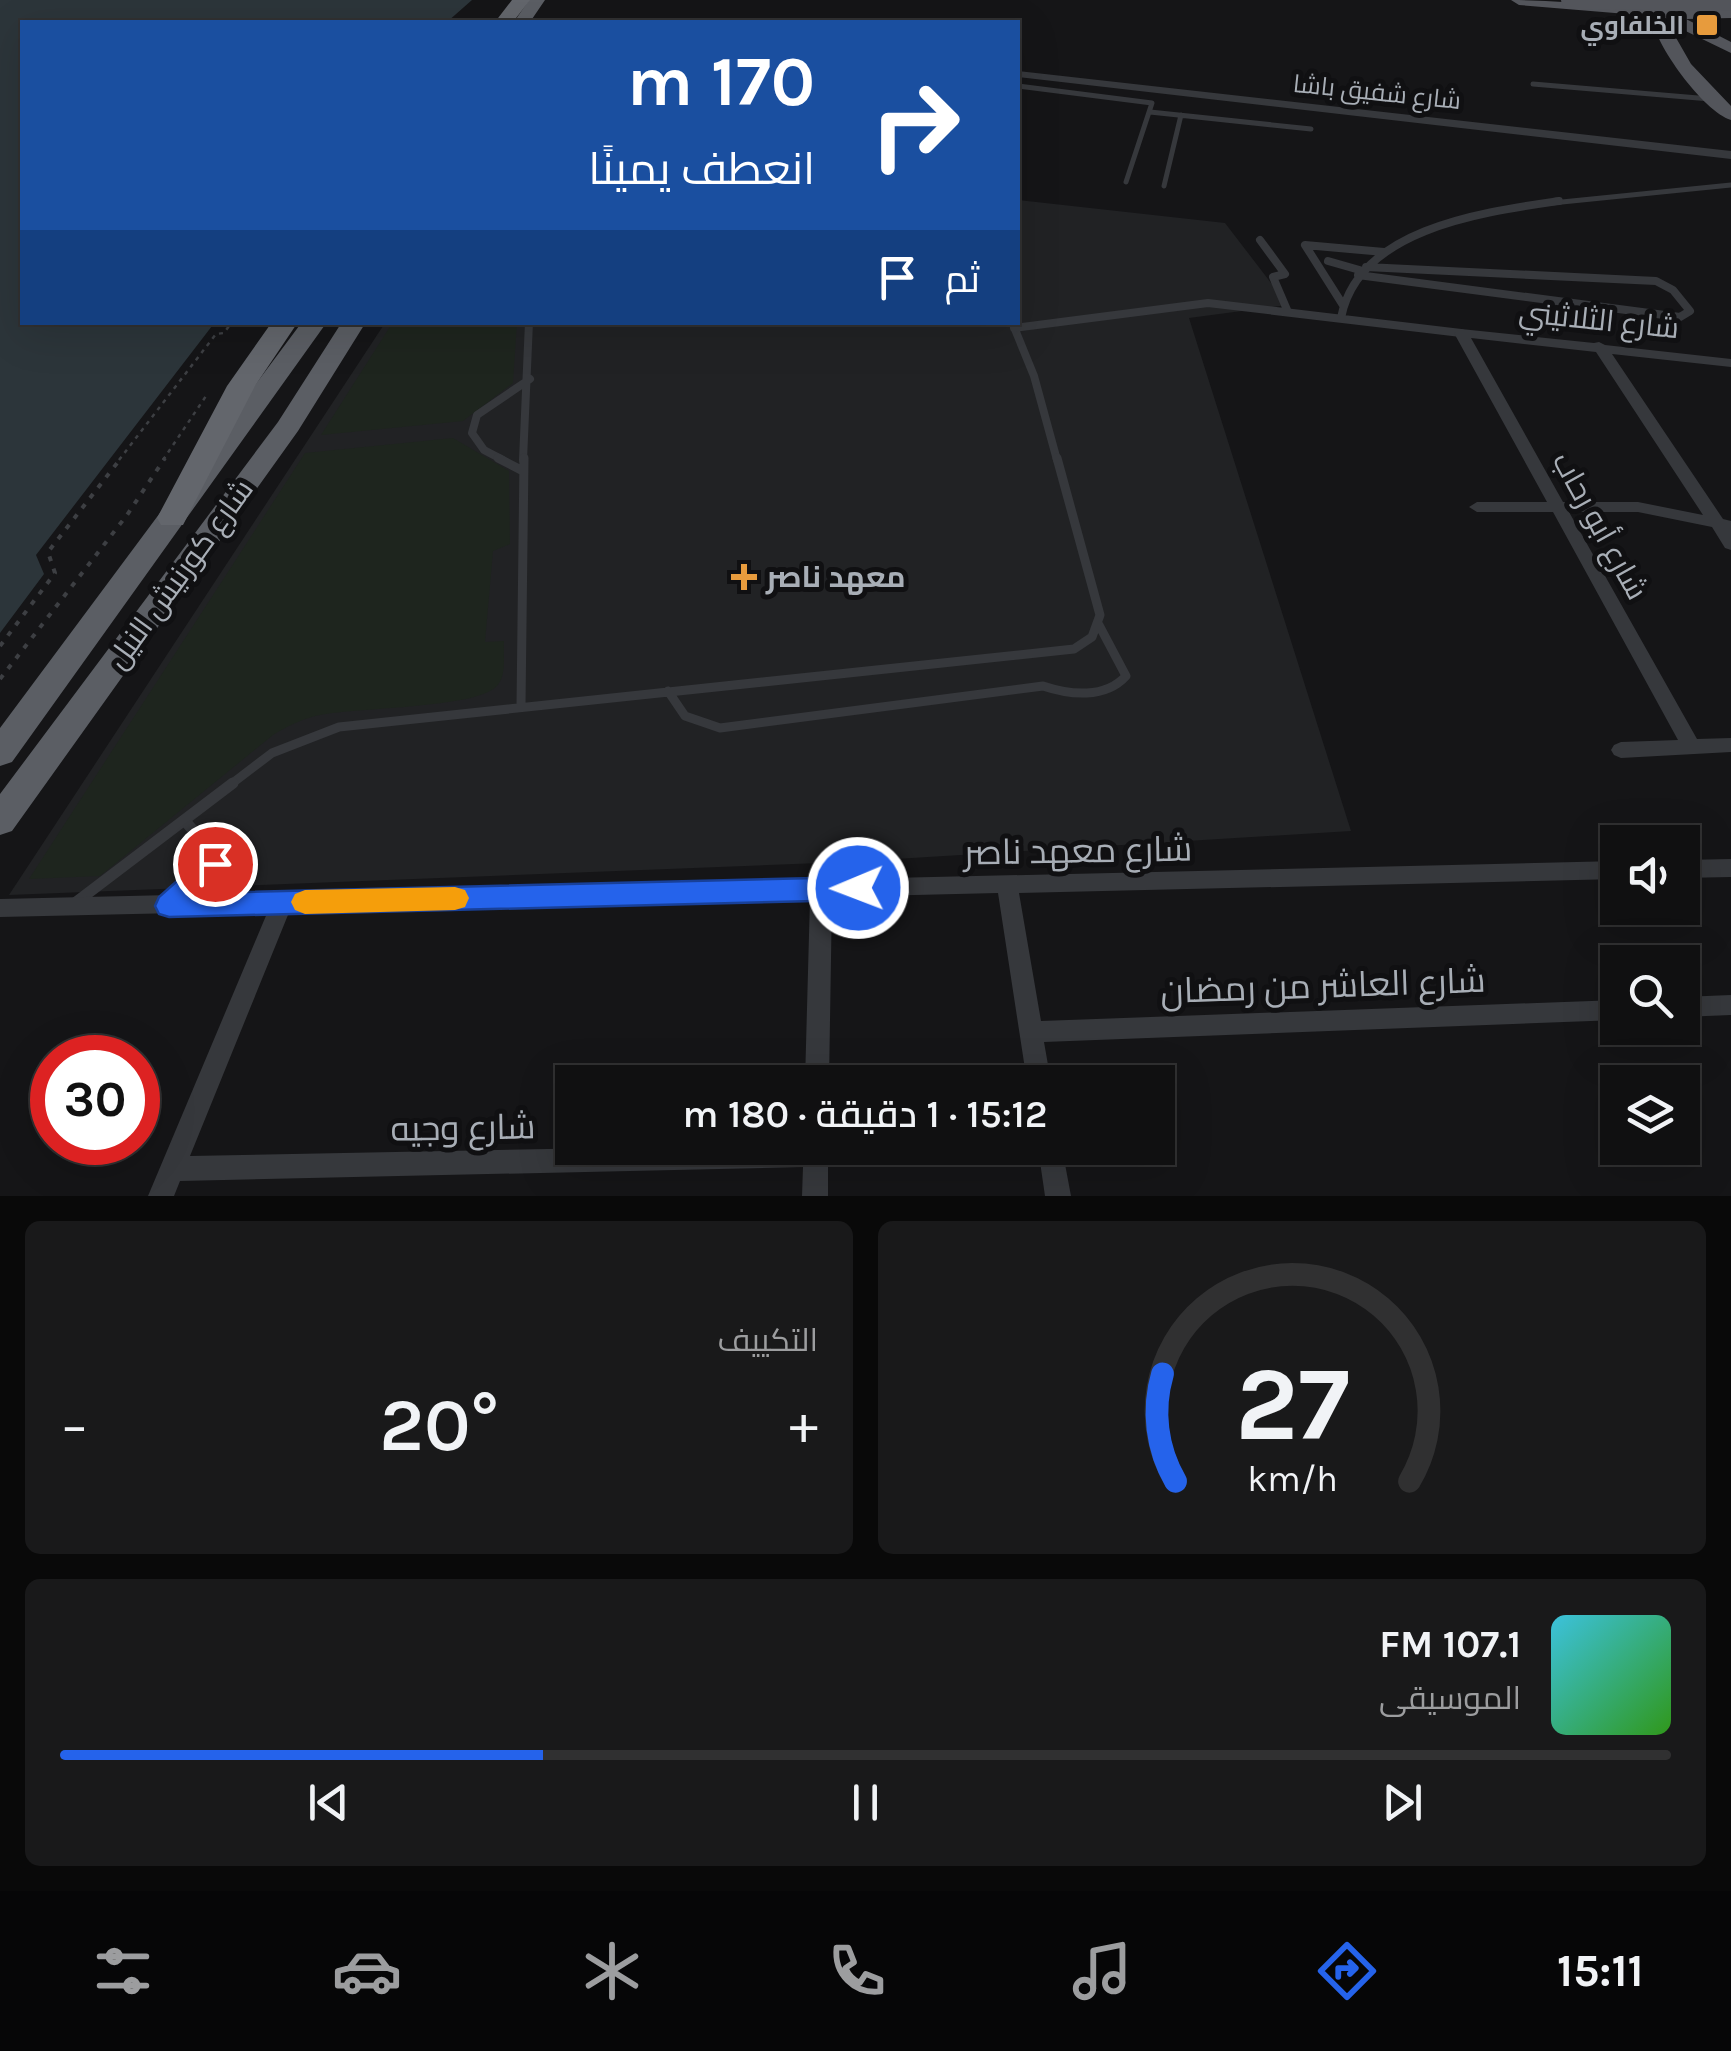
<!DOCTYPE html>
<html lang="ar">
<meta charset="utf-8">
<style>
:root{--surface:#101011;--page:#19191a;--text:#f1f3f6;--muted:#9c9d9f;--line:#303031;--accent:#2563eb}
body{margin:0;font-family:Karla,Cairo,sans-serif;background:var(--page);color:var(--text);direction:rtl;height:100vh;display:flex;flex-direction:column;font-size:38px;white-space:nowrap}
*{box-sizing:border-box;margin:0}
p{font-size:32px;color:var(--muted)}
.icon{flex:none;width:55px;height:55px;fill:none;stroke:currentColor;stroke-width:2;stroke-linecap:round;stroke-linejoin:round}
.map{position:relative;height:1196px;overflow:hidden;direction:ltr}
.drawer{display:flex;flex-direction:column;gap:25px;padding:25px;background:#090909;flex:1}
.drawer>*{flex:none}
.banner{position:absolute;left:20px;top:20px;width:1000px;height:305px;border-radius:0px;box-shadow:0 10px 40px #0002,0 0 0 2px var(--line);direction:rtl;background:#1a4fa0;color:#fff;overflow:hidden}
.buttons{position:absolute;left:1600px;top:825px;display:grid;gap:20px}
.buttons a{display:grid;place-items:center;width:100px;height:100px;border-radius:0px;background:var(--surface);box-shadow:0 10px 40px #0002,0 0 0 2px var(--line);font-size:50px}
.speed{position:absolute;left:30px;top:1035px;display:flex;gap:20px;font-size:50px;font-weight:700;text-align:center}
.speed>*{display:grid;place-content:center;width:130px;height:130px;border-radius:50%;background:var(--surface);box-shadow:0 10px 40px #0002,0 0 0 2px var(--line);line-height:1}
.speed .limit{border:15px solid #d22;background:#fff;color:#111}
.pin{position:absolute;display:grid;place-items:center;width:85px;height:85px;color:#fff;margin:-42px;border:5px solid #fff;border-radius:50%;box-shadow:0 2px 10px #0007}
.me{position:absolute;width:110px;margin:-55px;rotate:269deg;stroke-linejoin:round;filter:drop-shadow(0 0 8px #0008)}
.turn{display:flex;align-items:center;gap:35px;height:210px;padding:0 40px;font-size:45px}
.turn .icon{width:130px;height:130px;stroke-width:2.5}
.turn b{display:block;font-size:70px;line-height:85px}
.then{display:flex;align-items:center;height:95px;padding:0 40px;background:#0003;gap:20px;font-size:38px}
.big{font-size:75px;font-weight:600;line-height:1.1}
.drawer .card{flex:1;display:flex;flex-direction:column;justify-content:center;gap:15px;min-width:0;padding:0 35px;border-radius:15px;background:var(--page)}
.drawer .dial{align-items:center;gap:0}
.dial svg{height:260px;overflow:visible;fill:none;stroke:var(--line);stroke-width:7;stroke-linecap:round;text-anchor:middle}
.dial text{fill:var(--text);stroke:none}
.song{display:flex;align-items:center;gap:30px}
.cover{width:120px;height:120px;border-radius:15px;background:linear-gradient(135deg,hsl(190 70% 55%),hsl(110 70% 35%))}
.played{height:10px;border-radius:5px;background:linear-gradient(90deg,var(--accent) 30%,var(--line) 30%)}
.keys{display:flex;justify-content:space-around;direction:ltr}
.heat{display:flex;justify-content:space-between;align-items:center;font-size:55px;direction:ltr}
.drawer .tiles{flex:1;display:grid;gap:25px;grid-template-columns:1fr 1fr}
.card:last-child{grid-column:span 2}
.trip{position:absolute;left:555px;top:1065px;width:620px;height:100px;border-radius:0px;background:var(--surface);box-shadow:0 10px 40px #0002,0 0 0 2px var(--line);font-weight:600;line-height:100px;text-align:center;direction:rtl}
.tabs{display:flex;height:160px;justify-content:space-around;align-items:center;background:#060607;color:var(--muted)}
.tabs .icon{width:70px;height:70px}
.tabs .selected{color:var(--accent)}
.tabs b{font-size:45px;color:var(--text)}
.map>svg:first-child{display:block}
.built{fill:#212224}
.green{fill:#1e251e}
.water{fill:#2c353a}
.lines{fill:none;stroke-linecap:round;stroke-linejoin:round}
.path-far1{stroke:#3d3f43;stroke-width:2.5;stroke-dasharray:4 5;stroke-linecap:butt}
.path{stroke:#3d3f43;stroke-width:4;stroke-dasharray:5 8;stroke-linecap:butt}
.service-far3{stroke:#36383c;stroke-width:5}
.service-far2{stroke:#36383c;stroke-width:8}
.service-far1{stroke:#36383c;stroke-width:9}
.service{stroke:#36383c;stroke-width:11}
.minor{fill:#36383c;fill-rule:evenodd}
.primary{fill:#53555b;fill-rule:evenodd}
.trunk{fill:#5b5e64;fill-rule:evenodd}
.motorway{fill:#63666c;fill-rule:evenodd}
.primary-bridge{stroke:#53555b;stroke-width:18}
.route{fill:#2563eb;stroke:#184099;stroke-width:2.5}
.slow{fill:#f59e0b}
.poi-dot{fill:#e79b3d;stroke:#101012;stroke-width:4}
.labels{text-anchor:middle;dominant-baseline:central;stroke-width:10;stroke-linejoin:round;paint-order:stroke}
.far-poi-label{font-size:25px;font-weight:bold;fill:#a8aeb6;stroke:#101012;text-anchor:end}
.far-street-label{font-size:25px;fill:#a8aeb6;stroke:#101012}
.street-label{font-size:30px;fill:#a8aeb6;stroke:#101012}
.poi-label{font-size:30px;font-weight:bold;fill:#a8aeb6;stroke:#101012;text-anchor:start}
.near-street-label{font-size:35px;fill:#a8aeb6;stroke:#101012}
</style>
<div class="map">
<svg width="1731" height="1196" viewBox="0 0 1731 1196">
<rect width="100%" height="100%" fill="#151517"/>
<path class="built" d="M1018,200L1225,223L1288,305L1189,318L1351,831L846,862L9,895L385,323L1018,322Z"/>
<path class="green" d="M393,322L517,323L513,383L463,421L321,435Z
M453,438L509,471L510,544L493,551L485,642L504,641C503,655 507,675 497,686C476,709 352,707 315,716C300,720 286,727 273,735L100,876L29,879L305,453Z"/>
<path class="water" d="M0,0H472L447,22H22V322L227,323L212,326L36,555L44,574L0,633Z"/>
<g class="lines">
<path class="path-far1" d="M119,460L216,334L224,333L232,322
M163,460L206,396"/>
<path class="path" d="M0,646L55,573L48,552L121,458
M0,679L127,515L165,458"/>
<path class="service-far3" d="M1533,84L1710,99
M1018,86L1152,103L1126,182
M1150,112L1311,129
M1164,186L1181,115
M1542,204L1731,185"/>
<path class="service-far2" d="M1260,240L1285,274L1273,277L1288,312
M1328,261L1363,271
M1358,275L1680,317L1690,311L1673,290L1656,281L1366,267
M1343,305L1305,245L1384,252
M1341,318C1358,228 1484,212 1559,201
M1012,322L1034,376L1057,460
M1014,328L1208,303L1461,333
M503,460L484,450L472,433L477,415L530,379
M523,460L529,322"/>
<path class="service-far1" d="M498,458L523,471
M668,691L685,716L720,728L1043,686C1070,695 1105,699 1126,676L1099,625
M521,706L524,458
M230,785L272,753L339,727L1074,649L1092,637L1100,615L1057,458"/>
<path class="service" d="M175,900L209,871L218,858L184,820
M75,903L233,783"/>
<path class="minor" d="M1018,71L1731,151V159L1018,77Z
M1461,329L1594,343L1599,342L1605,345L1731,359V367L1612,354L1723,519L1731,521V550L1725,548L1712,527L1638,512H1569L1697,739L1731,738V752L1621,758L1614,755L1611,750L1614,745L1621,742L1678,740L1553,512H1477L1469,507L1477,502H1547L1454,333ZM1471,338L1596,352L1703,515L1638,502H1563Z
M1731,859V877L1682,878V860Z
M1618,861V879L1019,893L1041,1021L1618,1000V1020L1044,1042L1051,1082H1027L998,893L832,897L829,1082H805L810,898L290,910L190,1156L602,1148H828V1196H802L803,1167L180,1181L174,1196H148L268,911L0,917V899Z
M1731,995V1015L1682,1017V997Z
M1038,1148H1062L1071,1196H1045Z"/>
<path class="primary" d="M1511,0C1585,0 1658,13 1731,8V18L1686,19L1731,42V53L1667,22L1691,64L1731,106V120C1703,111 1655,45 1651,16L1519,5Z"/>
<path class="trunk" d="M529,0H545L530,22H514Z
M302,322H327L12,762L0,766V728Z
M342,322H366L298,431L12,831L0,835V794L278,422Z"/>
<path class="motorway" d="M512,0H530L513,22H495Z
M272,322H298L255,386L183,525H161L157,518L227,386Z"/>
<path class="primary-bridge" d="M1570,0L1731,2"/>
</g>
<path class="route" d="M215,853L225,856L229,864L202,893L858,877L868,880L872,888L868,897L858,900L169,917L159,914L155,906L159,897L205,856Z"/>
<path class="slow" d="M455,887L465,890L469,898L465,907L455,910L305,914L295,910L291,902L295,894L305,890Z"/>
<g class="poi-dot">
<rect x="1695" y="13" width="24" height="24" rx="5"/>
<path d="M739 562h10v10h10v10h-10v10h-10v-10h-10v-10h10z"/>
</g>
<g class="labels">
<g class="far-poi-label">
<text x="1684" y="25">الخلفاوي</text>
</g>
<g class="far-street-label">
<text transform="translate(1377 92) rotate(6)">شارع شفيق باشا</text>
</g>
<g class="street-label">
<text transform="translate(1599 320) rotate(6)">شارع الثلاثيني</text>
<text transform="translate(1600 526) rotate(61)">شارع أبو رحاب</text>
<text transform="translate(180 574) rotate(-54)">شارع كورنيش النيل</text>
</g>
<g class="poi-label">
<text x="766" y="577">معهد ناصر</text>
</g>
<g class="near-street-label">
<text transform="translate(1078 851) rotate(-1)">شارع معهد ناصر</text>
<text transform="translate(1323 986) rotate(-2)">شارع العاشر من رمضان</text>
<text transform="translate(463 1128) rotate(-1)">شارع وجيه</text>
</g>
</g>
</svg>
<div class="buttons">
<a><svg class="icon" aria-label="sound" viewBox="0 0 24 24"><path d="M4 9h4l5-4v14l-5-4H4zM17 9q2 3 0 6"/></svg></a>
<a><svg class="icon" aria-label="search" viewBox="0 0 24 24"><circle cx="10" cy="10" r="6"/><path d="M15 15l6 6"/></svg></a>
<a><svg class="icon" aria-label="layers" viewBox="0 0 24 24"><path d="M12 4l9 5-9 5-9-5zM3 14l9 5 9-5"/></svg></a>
</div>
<div class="speed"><div class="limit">30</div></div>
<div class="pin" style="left:215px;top:864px;background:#d93025"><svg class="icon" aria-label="arrive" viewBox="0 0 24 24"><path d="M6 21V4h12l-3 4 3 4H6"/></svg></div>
<svg class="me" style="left:858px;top:888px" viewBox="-20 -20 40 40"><circle r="17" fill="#2563eb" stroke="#fff" stroke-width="3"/><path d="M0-11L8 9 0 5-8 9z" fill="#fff"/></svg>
<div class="trip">15:12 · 1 دقيقة · 180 m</div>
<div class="banner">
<div class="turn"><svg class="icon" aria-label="right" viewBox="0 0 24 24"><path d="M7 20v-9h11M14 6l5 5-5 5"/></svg><div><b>170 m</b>انعطف يمينًا</div></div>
<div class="then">ثم<svg class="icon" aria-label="arrive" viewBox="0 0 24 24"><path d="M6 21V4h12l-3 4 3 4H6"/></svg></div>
</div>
</div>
<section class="drawer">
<div class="tiles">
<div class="card dial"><svg viewBox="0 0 100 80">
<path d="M14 69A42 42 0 1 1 86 69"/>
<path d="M14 69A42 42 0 0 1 10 36" stroke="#2563eb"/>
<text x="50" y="56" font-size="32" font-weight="700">27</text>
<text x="50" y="72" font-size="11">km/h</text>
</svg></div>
<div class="card"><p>التكييف</p>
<div class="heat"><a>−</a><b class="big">20°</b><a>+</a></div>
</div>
<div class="card">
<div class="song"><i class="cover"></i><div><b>107.1 FM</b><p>الموسيقى</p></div></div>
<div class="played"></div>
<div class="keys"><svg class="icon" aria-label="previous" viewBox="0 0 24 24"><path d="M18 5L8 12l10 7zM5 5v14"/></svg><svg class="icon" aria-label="pause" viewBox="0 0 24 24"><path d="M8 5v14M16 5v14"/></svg><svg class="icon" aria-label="next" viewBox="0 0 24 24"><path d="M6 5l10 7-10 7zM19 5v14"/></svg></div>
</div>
</div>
</section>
<nav class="tabs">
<b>15:11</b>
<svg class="icon selected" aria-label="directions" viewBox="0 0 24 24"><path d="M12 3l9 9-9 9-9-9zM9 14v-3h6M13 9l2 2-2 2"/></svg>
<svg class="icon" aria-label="music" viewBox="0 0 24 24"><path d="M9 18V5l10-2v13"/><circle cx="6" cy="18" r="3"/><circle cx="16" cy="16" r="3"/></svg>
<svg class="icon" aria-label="phone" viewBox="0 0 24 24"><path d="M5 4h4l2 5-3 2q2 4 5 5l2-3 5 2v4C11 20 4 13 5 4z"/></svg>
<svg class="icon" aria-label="climate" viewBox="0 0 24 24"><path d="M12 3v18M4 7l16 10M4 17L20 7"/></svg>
<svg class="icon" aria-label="car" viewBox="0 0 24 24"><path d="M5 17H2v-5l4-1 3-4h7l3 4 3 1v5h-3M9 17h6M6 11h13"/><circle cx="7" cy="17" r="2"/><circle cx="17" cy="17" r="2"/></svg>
<svg class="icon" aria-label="filters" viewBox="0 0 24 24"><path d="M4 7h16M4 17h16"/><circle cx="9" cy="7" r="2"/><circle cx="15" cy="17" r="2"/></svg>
</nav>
